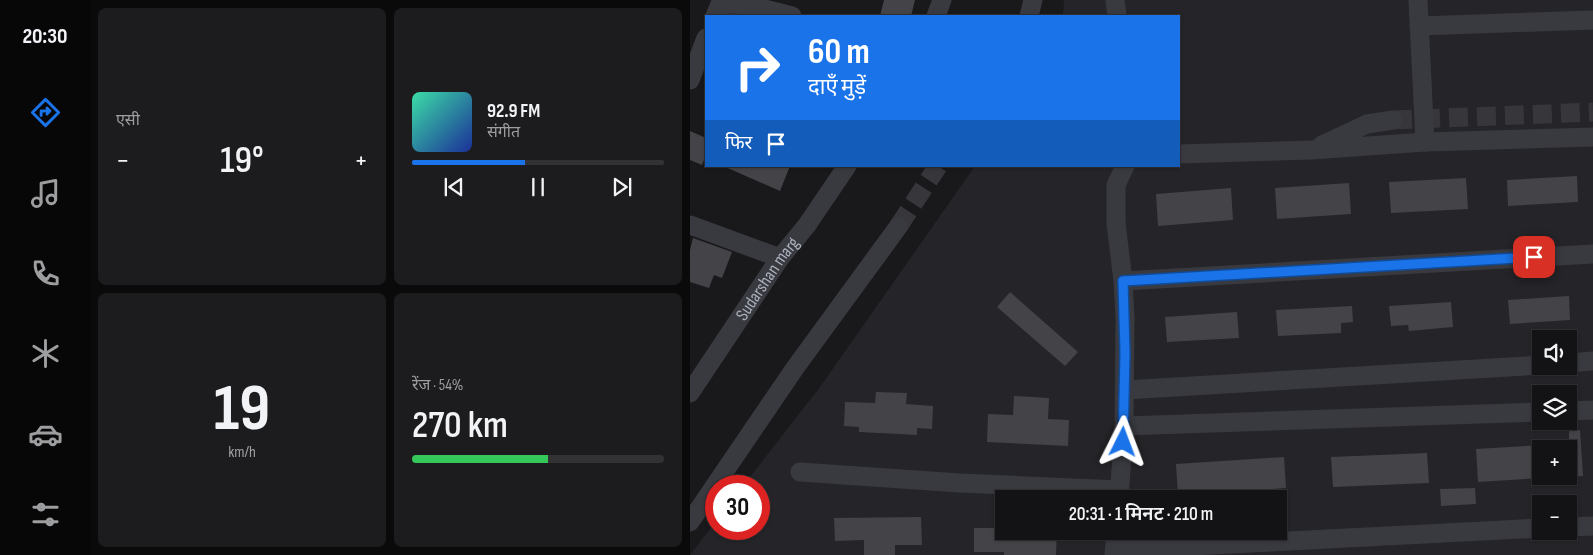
<!DOCTYPE html>
<html lang="hi">
<meta charset="utf-8">
<style>
:root{--surface:#131214;--page:#1c1b1d;--text:#f1f3f6;--muted:#9d9ea0;--line:#323234;--accent:#1a73e8}
body{margin:0;font-family:"Sofia Sans Condensed","Noto Sans Devanagari",sans-serif;background:var(--page);color:var(--text);height:100vh;display:flex;flex-direction:column;font-size:19px;white-space:nowrap}
*{box-sizing:border-box;margin:0}
p{font-size:16px;color:var(--muted)}
.icon{flex:none;width:28px;height:28px;fill:none;stroke:currentColor;stroke-width:2;stroke-linecap:round;stroke-linejoin:round}
.map{position:relative;flex:1;overflow:hidden}
.panel{display:flex;flex-direction:column;gap:8px;padding:8px;background:#0a0a0b;width:600px}
.panel>*{flex:none}
.banner{position:absolute;left:15px;top:15px;width:475px;height:152px;border-radius:0px;box-shadow:0 1px 4px #0004,0 0 0 1px var(--line);background:#1a73e8;color:#fff;overflow:hidden}
.controls{position:absolute;left:842px;top:330px;display:grid;gap:10px}
.controls a{display:grid;place-items:center;width:45px;height:45px;border-radius:0px;background:var(--surface);box-shadow:0 1px 4px #0004,0 0 0 1px var(--line);font-size:25px}
.speed{position:absolute;left:15px;top:475px;display:flex;gap:10px;font-size:25px;font-weight:700;text-align:center}
.speed>*{display:grid;place-content:center;width:65px;height:65px;border-radius:50%;background:var(--surface);box-shadow:0 1px 4px #0004,0 0 0 1px var(--line);line-height:1}
.speed .limit{border:8px solid #d22;background:#fff;color:#111}
.pin{position:absolute;display:grid;place-items:center;width:42px;height:42px;color:#fff;margin:-21px;border-radius:10px;box-shadow:0 2px 8px #0006}
.me{position:absolute;width:55px;margin:-28px;rotate:3deg;stroke-linejoin:round;filter:drop-shadow(0 0 4px #0008)}
.turn{display:flex;align-items:center;gap:18px;height:105px;padding:0 20px;font-size:22px}
.turn .icon{width:65px;height:65px;stroke-width:2.5}
.turn b{display:block;font-size:35px;line-height:42px}
.then{display:flex;align-items:center;height:48px;padding:0 20px;background:#0003;gap:10px;font-size:19px}
.big{font-size:38px;font-weight:600;line-height:1.1}
.panel .widget{flex:1;display:flex;flex-direction:column;justify-content:center;gap:8px;min-width:0;padding:0 18px;border-radius:8px;background:var(--page)}
.panel .dial{align-items:center;gap:0}
.dial b{font-size:65px;line-height:1}
.song{display:flex;align-items:center;gap:15px}
.cover{width:60px;height:60px;border-radius:8px;background:linear-gradient(135deg,hsl(160 70% 55%),hsl(230 70% 35%))}
.played{height:5px;border-radius:2px;background:linear-gradient(90deg,var(--accent) 45%,var(--line) 45%)}
.keys{display:flex;justify-content:space-around;direction:ltr}
.heat{display:flex;justify-content:space-between;align-items:center;font-size:28px;direction:ltr}
.charge{height:8px;border-radius:4px;background:linear-gradient(90deg,#34c759 54%,var(--line) 0)}
.panel .tiles{flex:1;display:grid;gap:8px;grid-template-columns:repeat(2,1fr)}
.trip{position:absolute;left:305px;top:490px;width:292px;height:50px;border-radius:0px;background:var(--surface);box-shadow:0 1px 4px #0004,0 0 0 1px var(--line);font-weight:600;line-height:50px;text-align:center}
main{display:flex;flex:1;min-height:0}
.tabs{display:flex;flex-direction:column;width:90px;justify-content:space-around;align-items:center;background:#080708;color:var(--muted)}
.tabs .icon{width:35px;height:35px}
.tabs .on{color:var(--accent)}
.tabs b{font-size:22px;color:var(--text)}
.map>svg:first-child{display:block}
.built{fill:#252428;fill-rule:evenodd}
.building{fill:#434348}
.lines{fill:none;stroke-linecap:round;stroke-linejoin:round}
.minor-tunnel{stroke:#36363b;stroke-width:19;stroke-dasharray:19 9;stroke-linecap:butt}
.minor{stroke:#393a40;stroke-width:19}
.route-casing{stroke:#114b97;stroke-width:12}
.route{stroke:#1a73e8;stroke-width:9}
.labels{text-anchor:middle;dominant-baseline:central;stroke-width:5;stroke-linejoin:round;paint-order:stroke}
.street-label{font-size:18px;fill:#aaafbb;stroke:#141316}
</style>
<main>
<nav class="tabs">
<b>20:30</b>
<svg class="icon on" aria-label="directions" viewBox="0 0 24 24"><path d="M12 3l9 9-9 9-9-9zM9 14v-3h6M13 9l2 2-2 2"/></svg>
<svg class="icon" aria-label="music" viewBox="0 0 24 24"><path d="M9 18V5l10-2v13"/><circle cx="6" cy="18" r="3"/><circle cx="16" cy="16" r="3"/></svg>
<svg class="icon" aria-label="phone" viewBox="0 0 24 24"><path d="M5 4h4l2 5-3 2q2 4 5 5l2-3 5 2v4C11 20 4 13 5 4z"/></svg>
<svg class="icon" aria-label="climate" viewBox="0 0 24 24"><path d="M12 3v18M4 7l16 10M4 17L20 7"/></svg>
<svg class="icon" aria-label="car" viewBox="0 0 24 24"><path d="M5 17H2v-5l4-1 3-4h7l3 4 3 1v5h-3M9 17h6M6 11h13"/><circle cx="7" cy="17" r="2"/><circle cx="17" cy="17" r="2"/></svg>
<svg class="icon" aria-label="filters" viewBox="0 0 24 24"><path d="M4 7h16M4 17h16"/><circle cx="9" cy="7" r="2"/><circle cx="15" cy="17" r="2"/></svg>
</nav>
<section class="panel">
<div class="tiles">
<div class="widget"><p>एसी</p>
<div class="heat"><a>−</a><b class="big">19°</b><a>+</a></div>
</div>
<div class="widget">
<div class="song"><i class="cover"></i><div><b>92.9 FM</b><p>संगीत</p></div></div>
<div class="played"></div>
<div class="keys"><svg class="icon" aria-label="previous" viewBox="0 0 24 24"><path d="M18 5L8 12l10 7zM5 5v14"/></svg><svg class="icon" aria-label="pause" viewBox="0 0 24 24"><path d="M8 5v14M16 5v14"/></svg><svg class="icon" aria-label="next" viewBox="0 0 24 24"><path d="M6 5l10 7-10 7zM19 5v14"/></svg></div>
</div>
<div class="widget dial"><b>19</b><p>km/h</p></div>
<div class="widget"><p>रेंज · 54%</p><b class="big">270 km</b><div class="charge"></div></div>
</div>
</section>
<div class="map">
<svg width="903" height="555" viewBox="0 0 903 555">
<rect width="100%" height="100%" fill="#19181b"/>
<path class="built" d="M374,0H903V555H0L26,521V529H69V486H53L130,387L285,166H489V16H373ZM851,339H879V366H851ZM851,394H879V421H851ZM851,449H879V476H851ZM314,499H589V531H314ZM851,504H879V531H851Z"/>
<path class="building" d="M194,0H225L221,16H190Z
M0,131L16,138V155L12,165L0,160Z
M33,166H100L90,191Z
M887,176L888,202L818,206L817,180Z
M776,178L778,209L701,213L699,182Z
M659,183L661,214L587,219L585,188Z
M541,188L543,220L468,226L466,194Z
M3,238L42,252L32,278L24,275L19,288L0,282V250Z
M320,292L388,352L375,366L307,307Z
M879,296L880,320L820,324L818,300Z
M761,302L763,327L719,331L718,325L701,326L699,306Z
M662,306L663,322L651,323V333L588,336L586,310Z
M547,312L549,338L477,342L475,317Z
M186,392L217,393L216,404L243,406L242,429L227,428V435L209,434L169,432V427L154,426L155,402L185,403Z
M324,396L359,398L358,419L379,420L378,446L297,442L298,414L323,415Z
M879,430H890L893,476L879,477Z
M851,445V478L788,482L786,449Z
M737,453L739,483L643,487L641,457Z
M594,457L596,488L488,496L486,464Z
M785,488L786,504L751,506L750,489Z
M231,517L232,545H205V555H174V540L145,541L144,518Z
M284,528H314V531H367L366,555H314V552H284Z"/>
<g class="lines">
<path class="minor-tunnel" d="M703,120L903,112
M208,227L248,166"/>
<g class="minor">
<path d="M425,0L427,16"/>
<path d="M728,0L735,142"/>
<path d="M25,16L29,6C49,0 81,11 102,16"/>
<path d="M246,16L252,0"/>
<path d="M339,16L343,0"/>
<path d="M729,26L903,20"/>
<path d="M0,80L16,38"/>
<path d="M632,145L677,124L703,120"/>
<path d="M489,154L621,150L735,142L903,137"/>
<path d="M0,225L90,258"/>
<path d="M433,281L903,254"/>
<path d="M879,363L903,361"/>
<path d="M435,390L851,365"/>
<path id="s1" d="M0,393L90,258L117,225L157,166"/>
<path d="M879,411L903,410"/>
<path d="M434,426L851,412"/>
<path d="M110,472L270,483L430,490"/>
<path d="M429,499L434,426L435,316L433,281L426,223V185L435,166"/>
<path d="M0,522L105,368L208,227"/>
<path d="M879,527L903,526"/>
<path d="M425,550L851,528"/>
<path d="M424,555L426,531"/>
</g>
</g>
<g class="lines">
<defs>
<path id="route" d="M433,442L435,353L433,281L844,257"/>
</defs>
<use href="#route" class="route-casing"/>
<use href="#route" class="route"/>
</g>
<g class="labels">
<g class="street-label">
<text stroke="none"><textPath href="#s1" startOffset="138">Sudarshan marg</textPath></text>
</g>
</g>
</svg>
<div class="controls">
<a><svg class="icon" aria-label="sound" viewBox="0 0 24 24"><path d="M4 9h4l5-4v14l-5-4H4zM17 9q2 3 0 6"/></svg></a>
<a><svg class="icon" aria-label="layers" viewBox="0 0 24 24"><path d="M12 4l9 5-9 5-9-5zM3 14l9 5 9-5"/></svg></a>
<a>+</a>
<a>−</a>
</div>
<div class="speed"><div class="limit">30</div></div>
<div class="pin" style="left:844px;top:257px;background:#d93025"><svg class="icon" aria-label="arrive" viewBox="0 0 24 24"><path d="M6 21V4h12l-3 4 3 4H6"/></svg></div>
<svg class="me" style="left:433px;top:442px" viewBox="-20 -20 40 40"><path d="M0-17L14 15 0 8-14 15z" fill="#1a73e8" stroke="#fff" stroke-width="4"/></svg>
<div class="trip">20:31 · 1 मिनट · 210 m</div>
<div class="banner">
<div class="turn"><svg class="icon" aria-label="right" viewBox="0 0 24 24"><path d="M7 20v-9h11M14 6l5 5-5 5"/></svg><div><b>60 m</b>दाएँ मुड़ें</div></div>
<div class="then">फिर<svg class="icon" aria-label="arrive" viewBox="0 0 24 24"><path d="M6 21V4h12l-3 4 3 4H6"/></svg></div>
</div>
</div>
</main>
